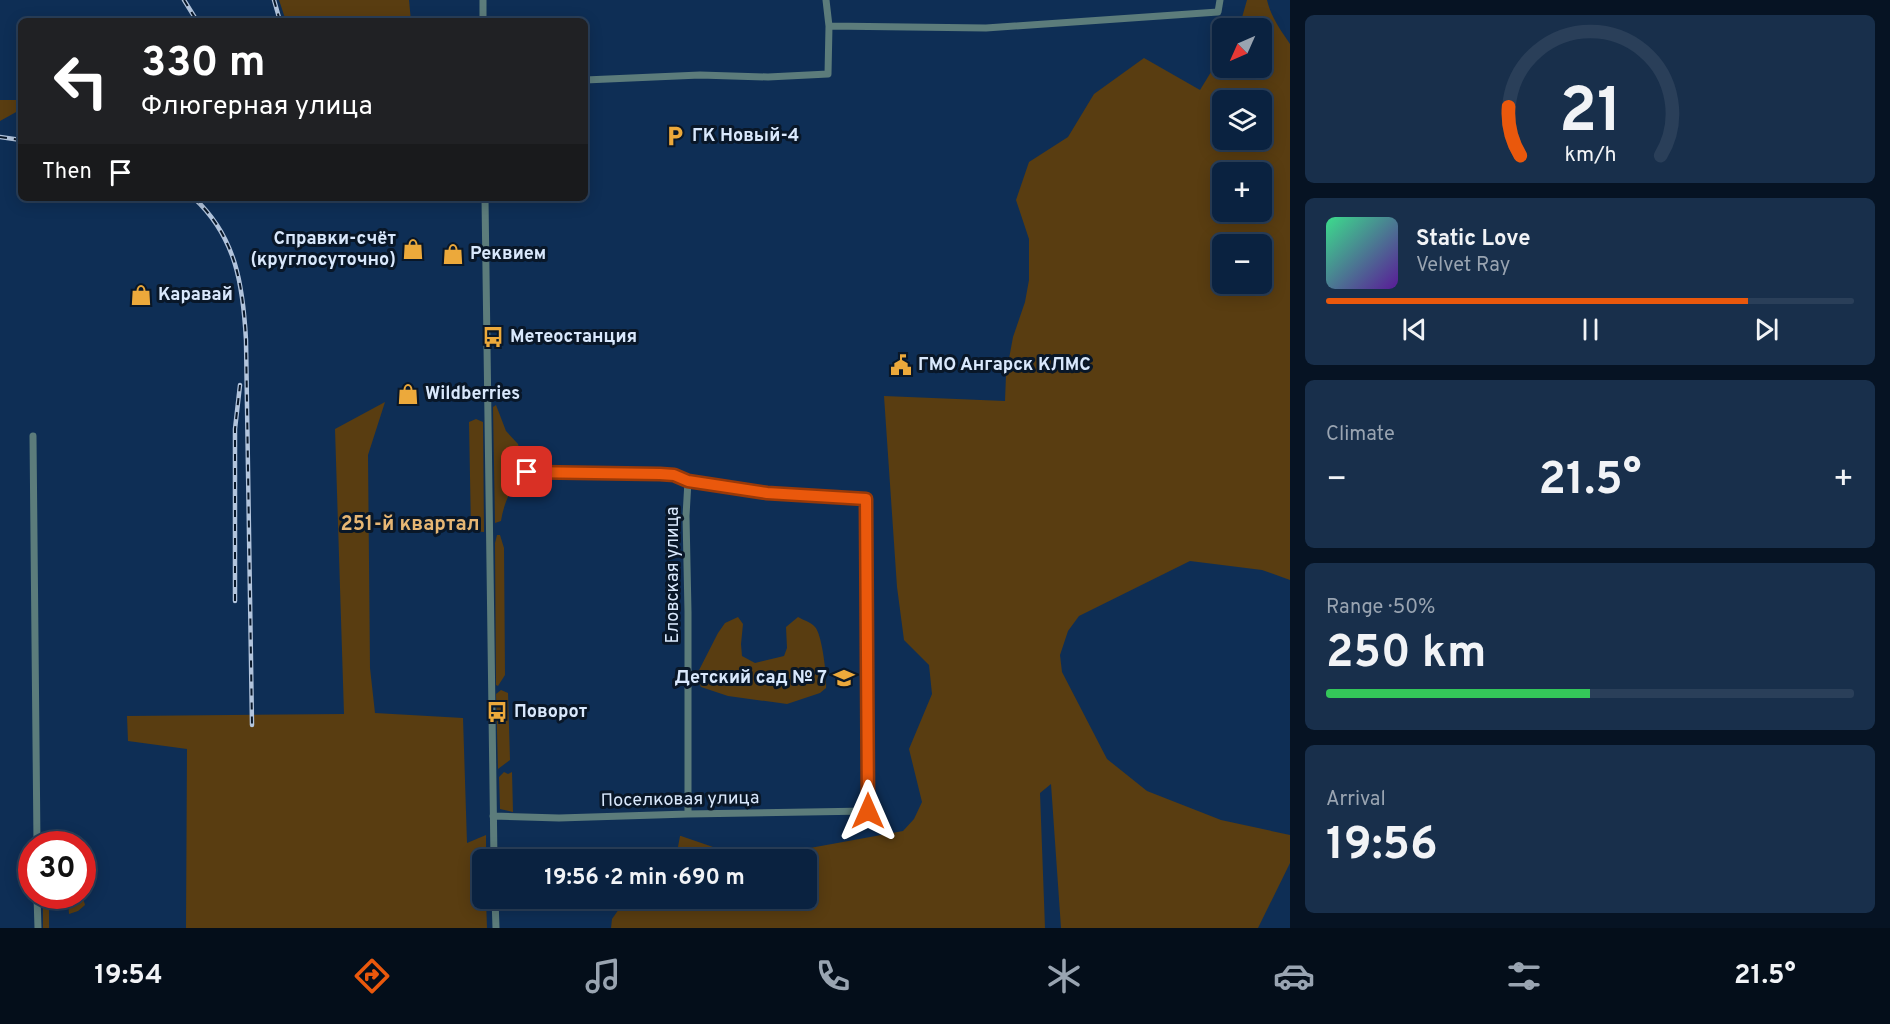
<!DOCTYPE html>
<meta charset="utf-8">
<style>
:root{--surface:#0a2240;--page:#182f4b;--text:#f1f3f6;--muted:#99a4b1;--line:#2a3f59;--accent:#ea580c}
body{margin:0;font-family:Overpass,sans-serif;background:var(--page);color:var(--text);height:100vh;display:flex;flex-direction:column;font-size:22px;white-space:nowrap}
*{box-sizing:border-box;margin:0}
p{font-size:20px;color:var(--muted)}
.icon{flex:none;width:33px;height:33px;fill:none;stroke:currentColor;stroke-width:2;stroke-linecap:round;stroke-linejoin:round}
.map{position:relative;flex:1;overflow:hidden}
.details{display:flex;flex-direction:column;gap:15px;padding:15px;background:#061323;width:600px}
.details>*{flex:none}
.hud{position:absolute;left:18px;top:18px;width:570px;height:183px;border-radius:9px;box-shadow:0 3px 15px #0003,0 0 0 2px var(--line);background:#202124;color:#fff;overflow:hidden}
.needle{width:39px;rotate:225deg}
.tools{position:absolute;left:1212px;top:18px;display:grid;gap:12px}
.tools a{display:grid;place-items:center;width:60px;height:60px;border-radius:9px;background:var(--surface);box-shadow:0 3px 15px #0003,0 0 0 2px var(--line);font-size:30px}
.speed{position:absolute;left:18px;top:831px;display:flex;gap:12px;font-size:30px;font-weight:700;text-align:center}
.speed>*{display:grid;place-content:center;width:78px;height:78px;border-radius:50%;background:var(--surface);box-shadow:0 3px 15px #0003,0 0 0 2px var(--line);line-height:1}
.speed .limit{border:9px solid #d22;background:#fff;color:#111}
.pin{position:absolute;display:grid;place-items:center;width:51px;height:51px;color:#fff;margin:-26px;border-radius:12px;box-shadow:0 3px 9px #0006}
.me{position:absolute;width:66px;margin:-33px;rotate:0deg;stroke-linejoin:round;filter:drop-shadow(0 0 4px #0008)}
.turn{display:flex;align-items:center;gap:21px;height:126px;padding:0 24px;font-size:27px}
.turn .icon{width:78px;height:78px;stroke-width:2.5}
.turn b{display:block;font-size:42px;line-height:51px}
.then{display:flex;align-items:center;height:57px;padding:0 24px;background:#0003;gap:12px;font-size:22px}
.big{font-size:45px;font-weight:700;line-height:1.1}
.details .tile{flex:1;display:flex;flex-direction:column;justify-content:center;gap:9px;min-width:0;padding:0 21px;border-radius:9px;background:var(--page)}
.details .dial{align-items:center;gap:0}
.dial svg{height:156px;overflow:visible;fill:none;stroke:var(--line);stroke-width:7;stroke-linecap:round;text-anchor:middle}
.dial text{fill:var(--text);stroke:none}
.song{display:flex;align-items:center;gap:18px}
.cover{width:72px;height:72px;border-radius:9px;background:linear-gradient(135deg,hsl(150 70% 55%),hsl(270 70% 35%))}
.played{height:6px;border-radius:3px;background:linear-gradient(90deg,var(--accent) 80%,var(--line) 80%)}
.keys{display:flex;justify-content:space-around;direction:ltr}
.heat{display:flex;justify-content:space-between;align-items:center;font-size:33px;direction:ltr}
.charge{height:9px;border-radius:4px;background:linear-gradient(90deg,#34c759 50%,var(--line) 0)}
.trip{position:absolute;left:472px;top:849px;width:345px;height:60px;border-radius:9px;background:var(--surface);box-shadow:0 3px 15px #0003,0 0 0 2px var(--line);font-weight:700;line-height:60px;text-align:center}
.tabs{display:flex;height:96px;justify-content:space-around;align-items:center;background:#040e1a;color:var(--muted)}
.tabs .icon{width:42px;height:42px}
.tabs .on{color:var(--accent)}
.tabs b{font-size:27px;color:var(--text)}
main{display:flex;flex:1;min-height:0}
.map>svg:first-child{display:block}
.green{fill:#593d11;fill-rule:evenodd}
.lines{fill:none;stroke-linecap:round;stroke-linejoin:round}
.street{stroke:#5c7c7b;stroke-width:7}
.rail-casing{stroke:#b2c4dc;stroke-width:4.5}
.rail{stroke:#091728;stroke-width:2;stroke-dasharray:7;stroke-linecap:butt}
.route-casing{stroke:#983908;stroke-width:15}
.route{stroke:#ea580c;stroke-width:10}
.labels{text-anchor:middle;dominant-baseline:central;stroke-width:6;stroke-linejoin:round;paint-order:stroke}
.poi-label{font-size:18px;font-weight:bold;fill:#d9e8fc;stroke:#091728;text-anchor:start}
.street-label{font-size:18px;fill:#d9e8fc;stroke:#091728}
.neighbourhood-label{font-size:20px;font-weight:bold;fill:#e6b674;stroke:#091728}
</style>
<main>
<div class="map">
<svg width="1290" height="928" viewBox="0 0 1290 928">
<rect width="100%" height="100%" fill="#0e2e55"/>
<path class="green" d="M279,0H409L411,21H286Z
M1247,0H1267C1271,17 1280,29 1290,44V580L1262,570L1190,561L1079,616L1068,631L1060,655L1062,672L1107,759L1147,791L1221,820L1290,835V863L1258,928H1061L1051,784L1040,793L1045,928H611L612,919L626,899L807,898V860L749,859L903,831L914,819L922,802L909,749L932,694L929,665L904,640L897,587L884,396L1005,401L1006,375L1013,337L1025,302L1029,280V239L1016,200L1029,162L1068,137L1094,94L1144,58L1200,90L1222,54V68H1262V28H1239ZM1222,100H1262V140H1222ZM1222,172H1262V212H1222ZM1222,244H1262V284H1222Z
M0,100H19L18,111L0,121Z
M385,402L368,455L370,668L375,713L463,718L467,843L486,835V859L483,860V898L486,899L487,928H186L187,749L128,741L127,716L344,714L335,429Z
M496,405L506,431L518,444L525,470C513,485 504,501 501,521L495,523L493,407Z
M476,419L483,422L484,532L471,531L469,422Z
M497,535H500L504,548L505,675L498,686L496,685L495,543Z
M738,617L743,624L741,644L742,656L755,663L784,656L787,648L786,627L798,617C803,620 811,622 815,627C822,634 827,676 826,688L820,693L787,704L728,696L701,687L696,676L718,633L725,623Z
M501,690L508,693L510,760L498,769L496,694Z
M504,772L508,774L512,772L513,812L500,809L499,777Z
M680,836H681L748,859H674L676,858Z
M49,898V928H43V899Z
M71,898H83L85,905L78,911L69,914L68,901Z"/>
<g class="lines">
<path class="street" d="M483,0V21
M829,26L986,28L1218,12L1220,0
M585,80L700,75L768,77L828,74L829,26L826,0
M485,198L494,860
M33,436L37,844
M688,814V612L686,516L688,481
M493,816L559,818L688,814L868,811L866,499L767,493L688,481L674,475L646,473L527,472
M37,896L38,928
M495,898L496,928"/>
<defs>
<path id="rail" d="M184,0L197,21
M274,0L280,21
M0,137L21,140
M194,198C236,237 243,285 246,340L252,725
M235,601V429L240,385"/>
</defs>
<use href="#rail" class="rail-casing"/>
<use href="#rail" class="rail"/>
</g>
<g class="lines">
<defs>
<path id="route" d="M527,472L660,474L674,475L688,481L767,493L866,499L868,811"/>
</defs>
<use href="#route" class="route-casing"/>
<use href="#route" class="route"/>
</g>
<defs>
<symbol id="parking-bare" viewBox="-9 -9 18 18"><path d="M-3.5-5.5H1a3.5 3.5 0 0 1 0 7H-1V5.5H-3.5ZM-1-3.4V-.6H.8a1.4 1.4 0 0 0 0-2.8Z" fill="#eca93b" stroke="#091728" stroke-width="2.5" paint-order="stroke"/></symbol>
<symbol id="shop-bare" viewBox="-9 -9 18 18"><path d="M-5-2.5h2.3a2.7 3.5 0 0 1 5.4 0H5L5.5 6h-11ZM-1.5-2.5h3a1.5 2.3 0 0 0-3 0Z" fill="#eca93b" stroke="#091728" stroke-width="2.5" paint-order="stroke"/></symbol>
<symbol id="bus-bare" viewBox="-9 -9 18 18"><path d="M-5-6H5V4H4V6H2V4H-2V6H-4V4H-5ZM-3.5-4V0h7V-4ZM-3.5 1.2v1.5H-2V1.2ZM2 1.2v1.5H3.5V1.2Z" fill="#eca93b" stroke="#091728" stroke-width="2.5" paint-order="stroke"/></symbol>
<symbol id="civic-bare" viewBox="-9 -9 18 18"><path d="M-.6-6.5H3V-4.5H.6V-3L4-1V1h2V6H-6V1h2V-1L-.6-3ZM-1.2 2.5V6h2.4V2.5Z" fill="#eca93b" stroke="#091728" stroke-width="2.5" paint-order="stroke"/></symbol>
<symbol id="school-bare" viewBox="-9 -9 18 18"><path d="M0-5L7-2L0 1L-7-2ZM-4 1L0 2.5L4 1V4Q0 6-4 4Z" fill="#eca93b" stroke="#091728" stroke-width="2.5" paint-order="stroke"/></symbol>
</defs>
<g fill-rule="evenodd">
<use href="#parking-bare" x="660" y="121" width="30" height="30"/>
<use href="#shop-bare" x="398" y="234" width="30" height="30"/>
<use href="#shop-bare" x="438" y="239" width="30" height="30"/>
<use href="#shop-bare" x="126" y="280" width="30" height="30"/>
<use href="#bus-bare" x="478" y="322" width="30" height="30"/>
<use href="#civic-bare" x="886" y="350" width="30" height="30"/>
<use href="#shop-bare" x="393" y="379" width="30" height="30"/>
<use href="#school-bare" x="829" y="663" width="30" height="30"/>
<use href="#bus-bare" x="482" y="697" width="30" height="30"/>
</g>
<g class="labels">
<g class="poi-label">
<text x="692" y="136">ГК Новый-4</text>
<text x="396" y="239" text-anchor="end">Справки-счёт<tspan x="396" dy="21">(круглосуточно)</tspan></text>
<text x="470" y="254">Реквием</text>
<text x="158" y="295">Каравай</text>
<text x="510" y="337">Метеостанция</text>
<text x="918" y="365">ГМО Ангарск КЛМС</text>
<text x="425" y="394">Wildberries</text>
<text x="827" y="678" text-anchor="end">Детский сад № 7</text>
<text x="514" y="712">Поворот</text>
</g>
<g class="street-label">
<text transform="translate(673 575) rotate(-90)">Еловская улица</text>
<text transform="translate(680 800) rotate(-1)">Поселковая улица</text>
</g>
<g class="neighbourhood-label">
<text x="410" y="525">251-й квартал</text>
</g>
</g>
</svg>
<div class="tools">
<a><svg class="needle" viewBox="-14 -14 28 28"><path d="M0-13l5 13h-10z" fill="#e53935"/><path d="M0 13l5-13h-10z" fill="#99a4b1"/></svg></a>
<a><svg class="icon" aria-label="layers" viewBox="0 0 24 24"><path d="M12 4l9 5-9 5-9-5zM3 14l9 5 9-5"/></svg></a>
<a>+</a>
<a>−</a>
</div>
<div class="speed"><div class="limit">30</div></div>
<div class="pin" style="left:527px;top:472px;background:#d93025"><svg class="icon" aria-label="arrive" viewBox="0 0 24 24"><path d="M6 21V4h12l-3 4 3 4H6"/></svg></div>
<svg class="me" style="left:868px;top:811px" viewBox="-20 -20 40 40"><path d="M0-17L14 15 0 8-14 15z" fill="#ea580c" stroke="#fff" stroke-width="4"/></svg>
<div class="trip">19:56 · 2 min · 690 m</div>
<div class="hud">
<div class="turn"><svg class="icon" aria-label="left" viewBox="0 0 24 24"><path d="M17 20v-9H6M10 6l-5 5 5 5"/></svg><div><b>330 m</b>Флюгерная улица</div></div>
<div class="then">Then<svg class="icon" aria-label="arrive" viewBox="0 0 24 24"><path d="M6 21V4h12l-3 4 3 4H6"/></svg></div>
</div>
</div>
<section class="details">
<div class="tile dial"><svg viewBox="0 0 100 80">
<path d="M14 69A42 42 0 1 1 86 69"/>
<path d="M14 69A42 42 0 0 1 8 44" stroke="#ea580c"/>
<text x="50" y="56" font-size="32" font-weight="700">21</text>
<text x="50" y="72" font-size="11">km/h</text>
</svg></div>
<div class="tile">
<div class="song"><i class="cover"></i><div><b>Static Love</b><p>Velvet Ray</p></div></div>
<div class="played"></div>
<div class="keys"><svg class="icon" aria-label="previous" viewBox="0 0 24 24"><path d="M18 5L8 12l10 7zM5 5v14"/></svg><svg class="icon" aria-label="pause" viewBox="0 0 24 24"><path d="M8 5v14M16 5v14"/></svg><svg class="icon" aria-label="next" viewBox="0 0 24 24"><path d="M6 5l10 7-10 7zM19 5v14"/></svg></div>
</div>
<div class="tile"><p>Climate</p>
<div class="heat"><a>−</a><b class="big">21.5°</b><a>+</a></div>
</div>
<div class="tile"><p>Range · 50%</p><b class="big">250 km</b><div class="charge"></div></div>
<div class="tile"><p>Arrival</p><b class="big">19:56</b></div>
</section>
</main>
<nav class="tabs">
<b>19:54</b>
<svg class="icon on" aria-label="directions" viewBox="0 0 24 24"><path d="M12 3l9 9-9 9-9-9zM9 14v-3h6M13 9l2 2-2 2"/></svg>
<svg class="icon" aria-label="music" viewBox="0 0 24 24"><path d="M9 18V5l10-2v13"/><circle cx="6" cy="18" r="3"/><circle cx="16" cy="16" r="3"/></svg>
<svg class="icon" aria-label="phone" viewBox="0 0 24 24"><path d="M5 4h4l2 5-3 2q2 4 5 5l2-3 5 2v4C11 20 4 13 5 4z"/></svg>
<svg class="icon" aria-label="climate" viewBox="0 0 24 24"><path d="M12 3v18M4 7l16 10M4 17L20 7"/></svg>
<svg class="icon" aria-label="car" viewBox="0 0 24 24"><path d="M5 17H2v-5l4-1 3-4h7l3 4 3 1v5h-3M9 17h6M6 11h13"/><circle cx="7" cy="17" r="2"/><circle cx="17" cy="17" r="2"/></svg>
<svg class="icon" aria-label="filters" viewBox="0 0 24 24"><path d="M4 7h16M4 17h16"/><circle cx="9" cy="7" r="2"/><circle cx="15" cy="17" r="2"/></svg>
<b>21.5°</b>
</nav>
